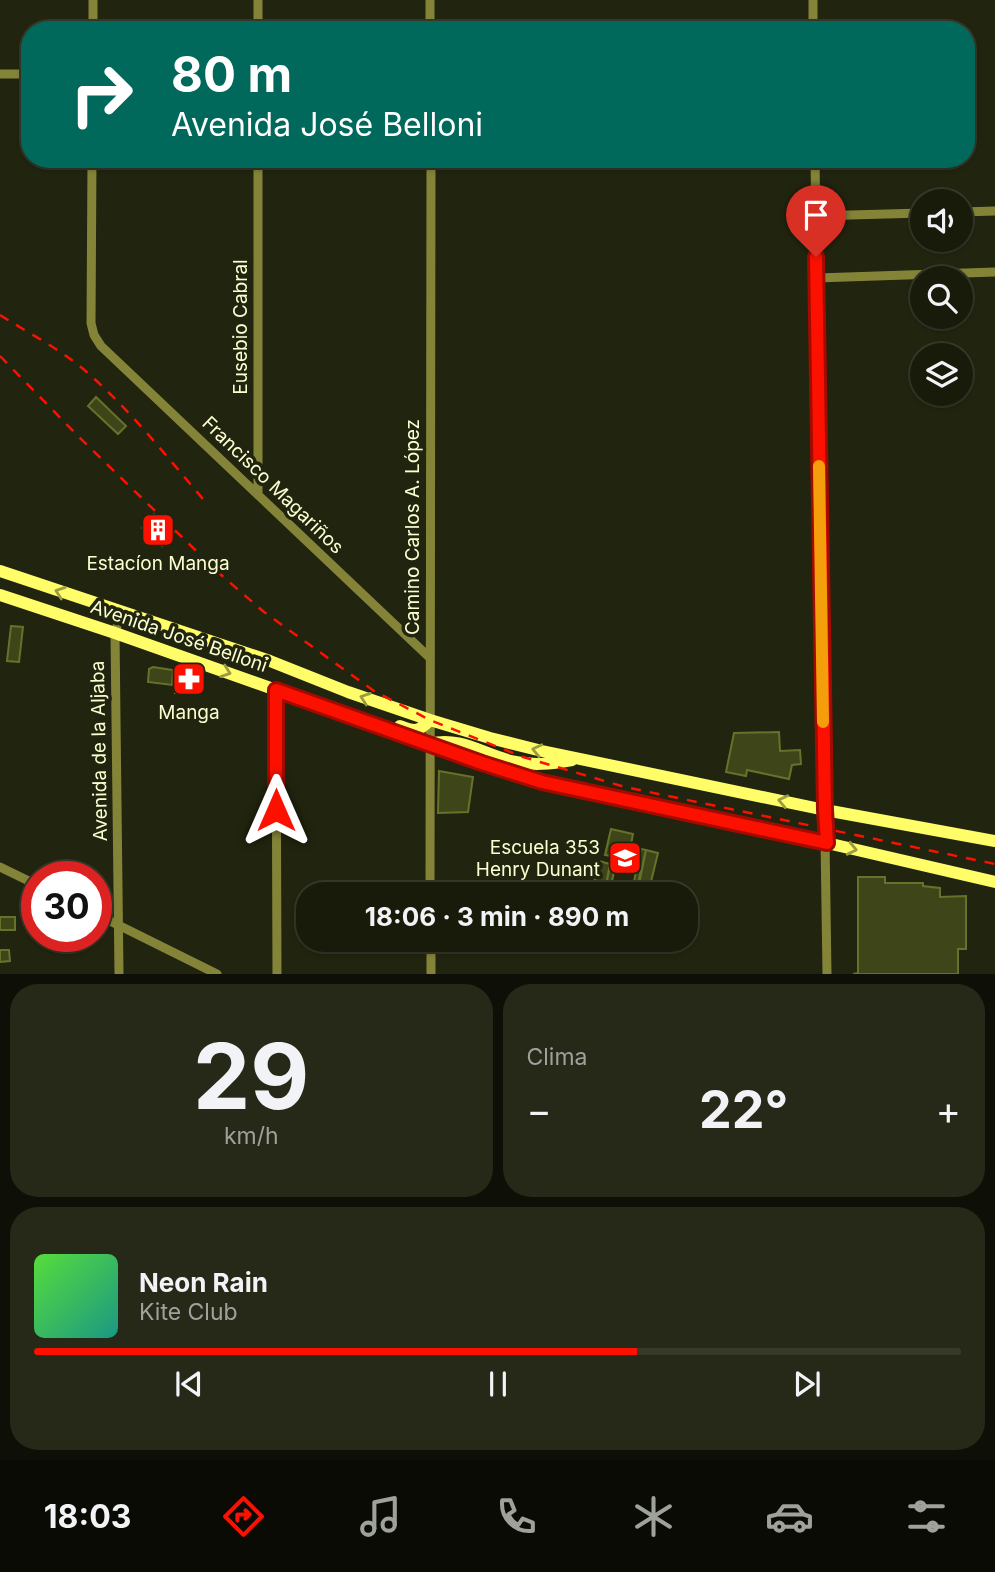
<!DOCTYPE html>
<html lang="es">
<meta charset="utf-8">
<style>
:root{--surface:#191b0a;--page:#262818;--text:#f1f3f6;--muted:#9fa19c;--line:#37392b;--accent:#fc1100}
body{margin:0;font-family:Inter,sans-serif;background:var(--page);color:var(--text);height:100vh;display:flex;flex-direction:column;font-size:26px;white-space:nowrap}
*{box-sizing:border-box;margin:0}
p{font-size:23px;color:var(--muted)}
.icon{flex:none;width:38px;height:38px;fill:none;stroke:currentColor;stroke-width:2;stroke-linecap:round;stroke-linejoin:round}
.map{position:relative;height:974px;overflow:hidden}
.sheet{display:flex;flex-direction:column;gap:10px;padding:10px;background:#0e0f06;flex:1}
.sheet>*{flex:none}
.top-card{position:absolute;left:21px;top:21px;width:954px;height:147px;border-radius:28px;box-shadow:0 2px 5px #0004,0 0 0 2px var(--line);background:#00695c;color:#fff;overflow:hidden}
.buttons{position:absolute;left:910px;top:189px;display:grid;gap:14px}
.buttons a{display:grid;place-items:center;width:63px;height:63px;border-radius:50%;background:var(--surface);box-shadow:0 2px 5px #0004,0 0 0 2px var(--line);font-size:35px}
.speed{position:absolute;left:21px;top:861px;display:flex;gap:14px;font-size:35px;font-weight:700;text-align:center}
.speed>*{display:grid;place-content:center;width:91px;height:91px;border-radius:50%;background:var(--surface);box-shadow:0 2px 5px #0004,0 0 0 2px var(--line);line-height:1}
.speed .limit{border:10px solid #d22;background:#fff;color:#111}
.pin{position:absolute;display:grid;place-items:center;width:60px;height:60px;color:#fff;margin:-72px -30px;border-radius:50% 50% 50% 0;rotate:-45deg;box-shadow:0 0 7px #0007}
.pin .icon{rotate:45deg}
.me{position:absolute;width:77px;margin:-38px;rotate:0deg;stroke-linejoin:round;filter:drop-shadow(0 0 5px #0008)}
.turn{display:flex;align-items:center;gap:24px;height:147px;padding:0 35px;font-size:32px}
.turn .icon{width:91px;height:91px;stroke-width:2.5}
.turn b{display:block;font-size:49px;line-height:60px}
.big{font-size:52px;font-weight:700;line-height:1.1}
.sheet .widget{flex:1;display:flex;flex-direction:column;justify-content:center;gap:10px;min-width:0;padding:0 24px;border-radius:28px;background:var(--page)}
.sheet .dial{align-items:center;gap:0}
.dial b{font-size:91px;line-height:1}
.song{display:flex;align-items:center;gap:21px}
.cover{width:84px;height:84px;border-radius:10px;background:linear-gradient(135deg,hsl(110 70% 55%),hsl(170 70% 35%))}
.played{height:7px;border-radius:4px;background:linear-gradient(90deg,var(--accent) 65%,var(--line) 65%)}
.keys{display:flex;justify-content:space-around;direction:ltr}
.heat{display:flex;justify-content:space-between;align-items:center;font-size:38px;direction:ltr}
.sheet .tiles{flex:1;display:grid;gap:10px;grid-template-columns:1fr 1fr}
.widget:last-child{grid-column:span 2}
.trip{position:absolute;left:296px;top:882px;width:402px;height:70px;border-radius:28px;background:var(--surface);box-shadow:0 2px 5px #0004,0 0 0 2px var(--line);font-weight:700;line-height:70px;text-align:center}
.dock{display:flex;height:112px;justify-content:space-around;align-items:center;background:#0a0b04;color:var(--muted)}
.dock .icon{width:49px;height:49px}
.dock .on{color:var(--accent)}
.dock b{font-size:32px;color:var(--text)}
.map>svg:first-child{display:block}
.building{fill:#3e4619;stroke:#66722b;stroke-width:2;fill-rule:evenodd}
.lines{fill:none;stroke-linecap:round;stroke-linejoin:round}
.street{stroke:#848438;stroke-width:9}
.secondary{stroke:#fffe68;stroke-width:12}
.rail{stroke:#fc1100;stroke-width:2.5;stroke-dasharray:10 9;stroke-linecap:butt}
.oneway{stroke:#9b9c40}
.route-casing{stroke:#a40b00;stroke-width:18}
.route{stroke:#fc1100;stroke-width:12}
.slow{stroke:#f59e0b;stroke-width:12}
.labels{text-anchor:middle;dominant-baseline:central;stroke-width:7;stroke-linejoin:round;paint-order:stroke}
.street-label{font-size:19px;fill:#fbffd1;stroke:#21240e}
.poi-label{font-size:19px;fill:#fbffd1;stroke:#21240e}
</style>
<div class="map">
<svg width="995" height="974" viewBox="0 0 995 974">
<rect width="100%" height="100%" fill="#21240e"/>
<path class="building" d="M96,397L126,426L118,434L88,406Z
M154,514L174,532L162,546L142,528Z
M11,626L23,627L19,662L7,661Z
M153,667L173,670L172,685L148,682L149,669Z
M177,676L193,677L191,694L175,693Z
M779,732L780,751L800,750L801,764L792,765L789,779L747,770L746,776L726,772L734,733Z
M439,771L473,777L468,812L438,813Z
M611,829L633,834L629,854L623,853L621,858L605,855Z
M641,849L646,850L637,894H626L605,890L612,856L638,862ZM616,862L637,867L632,891L611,886Z
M646,850L658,853L648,894L636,891Z
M599,861L610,864L606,885L594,882Z
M858,877H885V883H923V886L940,888V897L966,896V949H958V974H853L858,973Z
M605,890L626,894H604Z
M0,917H15V930H0Z
M0,950H9L10,961L0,962Z"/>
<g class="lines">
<path class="street" d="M430,0V30
M813,0V30
M93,30V0
M258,30V0
M0,74H30
M92,159L91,323L94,335L101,346L430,658
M815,159L827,974
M961,212L995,211
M815,216L922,213
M817,278L995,272
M258,495V159
M276,690L277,974
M0,867L37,885
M430,894L431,159
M96,914L217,974
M431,940V974
M119,974L115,633L121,613"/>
<path class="secondary" d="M0,571L270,661L348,692L430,720L490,738L542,751L825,810L995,841
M0,595L115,633L482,763L542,782L827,843L995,882
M400,726C416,732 418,732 430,720
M430,744C459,736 483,754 511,761C532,766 551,764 572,760"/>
<path class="rail" d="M0,315C30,334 64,351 90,375C132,412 167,457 203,499
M0,356L78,436L220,574L264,612L374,691L430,720L523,757L625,787L995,864"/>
</g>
<defs><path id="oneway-chevron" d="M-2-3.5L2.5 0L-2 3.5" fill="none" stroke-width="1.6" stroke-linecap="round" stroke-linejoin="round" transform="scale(1.75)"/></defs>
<g class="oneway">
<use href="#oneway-chevron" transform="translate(60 592) rotate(-161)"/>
<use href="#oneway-chevron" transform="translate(226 672) rotate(19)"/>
<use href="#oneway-chevron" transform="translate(365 698) rotate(-161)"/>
<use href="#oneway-chevron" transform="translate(537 750) rotate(-167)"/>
<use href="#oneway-chevron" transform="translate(783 801) rotate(-168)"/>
<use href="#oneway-chevron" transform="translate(852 849) rotate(13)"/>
</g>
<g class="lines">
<defs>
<path id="route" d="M276,810V690L482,763L542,782L827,843L825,810L816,257"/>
</defs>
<use href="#route" class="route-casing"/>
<use href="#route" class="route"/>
<path class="slow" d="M819,466L823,722"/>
</g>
<defs>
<symbol id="building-square" viewBox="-11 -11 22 22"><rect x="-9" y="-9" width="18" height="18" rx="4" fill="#fc1100" stroke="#21240e"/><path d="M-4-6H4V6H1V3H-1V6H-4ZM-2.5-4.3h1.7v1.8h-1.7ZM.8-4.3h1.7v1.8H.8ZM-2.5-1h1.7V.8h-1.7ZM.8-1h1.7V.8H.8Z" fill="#fff"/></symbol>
<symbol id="pharmacy-square" viewBox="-11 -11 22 22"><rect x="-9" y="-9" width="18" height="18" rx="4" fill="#fc1100" stroke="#21240e"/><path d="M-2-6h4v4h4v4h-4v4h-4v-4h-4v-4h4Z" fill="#fff"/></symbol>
<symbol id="school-square" viewBox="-11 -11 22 22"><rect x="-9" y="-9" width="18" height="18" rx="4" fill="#fc1100" stroke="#21240e"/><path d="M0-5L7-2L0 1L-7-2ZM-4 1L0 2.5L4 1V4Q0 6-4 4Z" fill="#fff"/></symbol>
</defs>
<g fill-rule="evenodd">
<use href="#building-square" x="139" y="511" width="38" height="38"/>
<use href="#pharmacy-square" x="170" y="660" width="38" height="38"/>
<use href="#school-square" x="606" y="839" width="38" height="38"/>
</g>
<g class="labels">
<g class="street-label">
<text transform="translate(240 327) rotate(-90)">Eusebio Cabral</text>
<text transform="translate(273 485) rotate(44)">Francisco Magariños</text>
<text transform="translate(412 527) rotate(-90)">Camino Carlos A. López</text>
<text transform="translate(179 636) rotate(19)">Avenida José Belloni</text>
<text transform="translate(99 751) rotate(-91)">Avenida de la Aljaba</text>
</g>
<g class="poi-label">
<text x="158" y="563">Estacíon Manga</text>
<text x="189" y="712">Manga</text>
<text x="600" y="847" text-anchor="end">Escuela 353<tspan x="600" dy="22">Henry Dunant</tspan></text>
</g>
</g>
</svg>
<div class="buttons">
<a><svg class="icon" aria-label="sound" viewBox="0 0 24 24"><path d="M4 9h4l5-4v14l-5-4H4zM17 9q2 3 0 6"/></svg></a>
<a><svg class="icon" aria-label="search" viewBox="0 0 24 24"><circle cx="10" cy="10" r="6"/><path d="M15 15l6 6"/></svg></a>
<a><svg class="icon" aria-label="layers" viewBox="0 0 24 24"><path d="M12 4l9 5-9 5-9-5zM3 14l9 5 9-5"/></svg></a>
</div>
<div class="speed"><div class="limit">30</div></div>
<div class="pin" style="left:816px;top:257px;background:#d93025"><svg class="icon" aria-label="arrive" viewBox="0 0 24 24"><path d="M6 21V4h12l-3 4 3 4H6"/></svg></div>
<svg class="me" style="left:276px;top:810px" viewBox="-20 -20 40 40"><path d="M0-17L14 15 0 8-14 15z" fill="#fc1100" stroke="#fff" stroke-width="4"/></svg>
<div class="trip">18:06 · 3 min · 890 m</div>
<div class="top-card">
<div class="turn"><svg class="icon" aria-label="right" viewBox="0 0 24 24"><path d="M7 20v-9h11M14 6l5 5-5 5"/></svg><div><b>80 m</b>Avenida José Belloni</div></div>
</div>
</div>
<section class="sheet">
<div class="tiles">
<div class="widget dial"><b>29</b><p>km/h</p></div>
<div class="widget"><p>Clima</p>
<div class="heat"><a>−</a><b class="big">22°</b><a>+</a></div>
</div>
<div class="widget">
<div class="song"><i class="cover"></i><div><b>Neon Rain</b><p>Kite Club</p></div></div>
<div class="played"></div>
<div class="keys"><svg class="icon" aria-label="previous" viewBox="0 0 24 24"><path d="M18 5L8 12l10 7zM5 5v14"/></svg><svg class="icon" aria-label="pause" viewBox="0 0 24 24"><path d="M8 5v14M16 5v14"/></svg><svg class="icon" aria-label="next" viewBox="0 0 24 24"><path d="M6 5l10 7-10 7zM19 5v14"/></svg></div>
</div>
</div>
</section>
<nav class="dock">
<b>18:03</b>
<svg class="icon on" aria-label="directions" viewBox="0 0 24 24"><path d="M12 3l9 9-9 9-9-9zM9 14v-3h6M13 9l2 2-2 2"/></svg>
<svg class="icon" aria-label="music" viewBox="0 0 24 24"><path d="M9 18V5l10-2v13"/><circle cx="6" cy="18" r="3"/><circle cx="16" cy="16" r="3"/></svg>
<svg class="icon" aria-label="phone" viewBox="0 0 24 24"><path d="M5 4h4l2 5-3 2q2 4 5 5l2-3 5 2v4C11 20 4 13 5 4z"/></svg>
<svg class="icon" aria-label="climate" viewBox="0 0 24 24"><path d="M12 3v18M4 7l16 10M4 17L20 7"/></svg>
<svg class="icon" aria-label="car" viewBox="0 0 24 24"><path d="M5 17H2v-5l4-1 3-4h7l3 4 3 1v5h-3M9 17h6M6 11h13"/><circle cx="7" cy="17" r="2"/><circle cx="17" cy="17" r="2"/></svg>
<svg class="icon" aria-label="filters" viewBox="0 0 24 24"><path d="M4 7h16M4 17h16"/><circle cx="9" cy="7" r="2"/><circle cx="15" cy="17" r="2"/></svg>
</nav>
